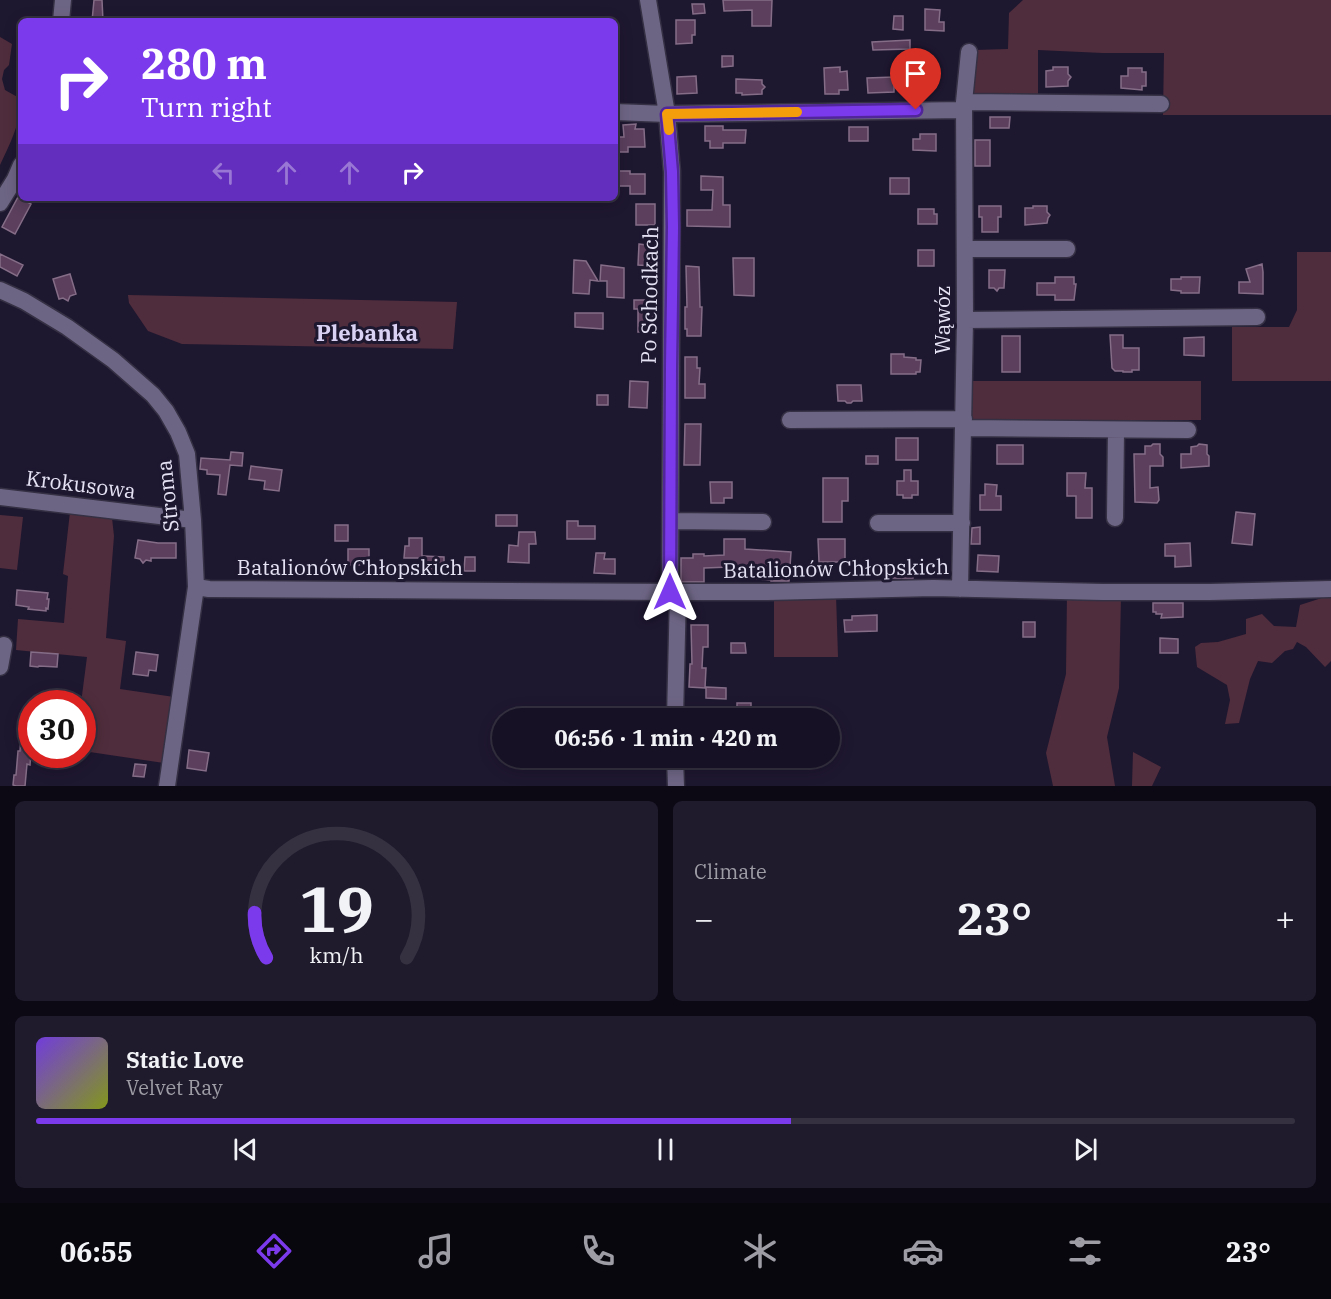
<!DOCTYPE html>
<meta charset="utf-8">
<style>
:root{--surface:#161124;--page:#1f1a2c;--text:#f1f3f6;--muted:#9e9da6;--line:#353141;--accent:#7c3aed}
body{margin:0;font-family:"IBM Plex Serif",serif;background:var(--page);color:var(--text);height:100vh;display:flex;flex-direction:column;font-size:22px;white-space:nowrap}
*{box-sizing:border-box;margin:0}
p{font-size:20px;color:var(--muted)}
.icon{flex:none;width:33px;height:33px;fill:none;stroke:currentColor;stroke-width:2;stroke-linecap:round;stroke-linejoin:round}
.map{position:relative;height:786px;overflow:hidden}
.details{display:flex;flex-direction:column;gap:15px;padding:15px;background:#0c0914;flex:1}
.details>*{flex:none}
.banner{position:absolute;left:18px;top:18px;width:600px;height:183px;border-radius:9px;box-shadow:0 3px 15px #0003,0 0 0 2px var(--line);background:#7c3aed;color:#fff;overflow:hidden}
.speed{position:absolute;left:18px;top:690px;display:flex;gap:12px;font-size:30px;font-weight:700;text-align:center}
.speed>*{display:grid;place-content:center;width:78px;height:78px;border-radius:50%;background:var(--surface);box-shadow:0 3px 15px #0003,0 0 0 2px var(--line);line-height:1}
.speed .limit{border:9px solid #d22;background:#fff;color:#111}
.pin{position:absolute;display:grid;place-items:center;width:51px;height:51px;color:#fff;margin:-62px -26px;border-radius:50% 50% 50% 0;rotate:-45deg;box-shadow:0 0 6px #0007}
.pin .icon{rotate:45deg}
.me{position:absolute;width:66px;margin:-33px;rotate:0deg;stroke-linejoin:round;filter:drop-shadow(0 0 4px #0008)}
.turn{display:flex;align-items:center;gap:21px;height:126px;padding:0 24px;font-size:27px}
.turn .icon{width:78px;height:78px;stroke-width:2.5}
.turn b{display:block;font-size:42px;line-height:51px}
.lanes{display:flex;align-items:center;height:57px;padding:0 24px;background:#0003;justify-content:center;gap:30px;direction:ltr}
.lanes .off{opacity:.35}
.big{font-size:45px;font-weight:800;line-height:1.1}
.details .widget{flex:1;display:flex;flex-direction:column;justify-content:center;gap:9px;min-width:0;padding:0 21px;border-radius:9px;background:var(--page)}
.details .dial{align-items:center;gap:0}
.dial svg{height:156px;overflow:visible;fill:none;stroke:var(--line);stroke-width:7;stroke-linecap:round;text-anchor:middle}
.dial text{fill:var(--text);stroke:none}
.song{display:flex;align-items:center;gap:18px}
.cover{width:72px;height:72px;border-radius:9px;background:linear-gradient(135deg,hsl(260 70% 55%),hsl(70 70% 35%))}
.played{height:6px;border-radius:3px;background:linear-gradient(90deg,var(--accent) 60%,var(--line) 60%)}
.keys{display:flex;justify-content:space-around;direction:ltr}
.heat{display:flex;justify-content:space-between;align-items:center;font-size:33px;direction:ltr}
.details .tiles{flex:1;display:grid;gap:15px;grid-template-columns:1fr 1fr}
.widget:last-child{grid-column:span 2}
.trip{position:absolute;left:492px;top:708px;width:348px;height:60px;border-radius:30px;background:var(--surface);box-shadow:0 3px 15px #0003,0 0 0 2px var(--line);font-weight:800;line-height:60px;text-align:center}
.tab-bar{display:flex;height:96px;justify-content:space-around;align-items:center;background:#09070e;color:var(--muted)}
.tab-bar .icon{width:42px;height:42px}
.tab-bar .current{color:var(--accent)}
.tab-bar b{font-size:27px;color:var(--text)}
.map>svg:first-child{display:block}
.green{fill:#502d3c}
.building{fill:#5b3f5d;stroke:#856d87;stroke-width:1.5}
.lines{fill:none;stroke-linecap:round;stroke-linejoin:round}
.minor-casing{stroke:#353043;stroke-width:19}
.minor{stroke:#6d6584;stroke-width:16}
.route-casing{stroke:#51269a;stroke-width:15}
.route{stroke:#7c3aed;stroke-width:10}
.slow{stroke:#f59e0b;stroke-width:10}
.labels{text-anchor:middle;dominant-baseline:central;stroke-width:6;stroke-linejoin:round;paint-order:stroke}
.street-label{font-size:21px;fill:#e5e2f4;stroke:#1e1730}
.neighbourhood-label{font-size:22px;font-weight:bold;fill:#dad2f5;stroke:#1e1730}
</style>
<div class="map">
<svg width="1331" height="786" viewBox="0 0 1331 786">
<rect width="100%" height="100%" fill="#1e1730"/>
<path class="green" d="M1023,0H1331V115H1163L1164,53H1103L1038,50V98H969L975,50L1008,49L1009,13Z
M0,37L12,44L9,65L4,70L2,79L5,90L21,99C21,122 10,144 0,165Z
M1297,252H1331V381H1232V327H1289L1297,310Z
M128,295L457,302L453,349L182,344L148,331L129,303Z
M968,381H1201V420H968Z
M70,512L112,518L114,536L106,638L126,641L120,689L174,697L164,763L83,751L82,704L81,703L87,657L16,650L18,619L64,623L68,576L63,574Z
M0,515L23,517L17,570L0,568Z
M1067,594L1121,595L1119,688L1107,737L1115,786H1053L1046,753L1066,674Z
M836,595L838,657H774V596Z
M1331,595V661L1325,667L1306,647L1297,642L1293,649L1285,651L1272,663L1258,661L1250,679L1239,723L1225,724L1230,700L1227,685L1197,667L1195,647L1201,643L1218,642L1246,634V619L1262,614L1274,626L1296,627L1300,605Z
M1133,752L1161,767L1152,786H1132Z"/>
<path class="building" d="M94,0H102L103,21H92Z
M723,0H772L771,26H752V10L724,11Z
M692,4H704L705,13L693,14Z
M925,9L940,10L939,22H944V31L925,30Z
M894,16H903V30L893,29Z
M676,20H695V35H692V43L676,44Z
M910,40V49L873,50L872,42Z
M722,56H733V66L722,67Z
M840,67V72L847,71L848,90H839V94H825L824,68Z
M912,67H927V78H929V93H912Z
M1053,67H1068V74L1071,77L1068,81V86L1046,87V71L1053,70Z
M1128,68H1142V72H1146V86H1142V90L1121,88V76H1128Z
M696,76L697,93L677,94V77Z
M894,77V92L868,93L867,78Z
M736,79L762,80V84L765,87L762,90V94L742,95V93H736Z
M990,117H1010L1009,128H990Z
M636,124L635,129H644L645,147H628V152H616V137H624L623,125Z
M705,126H723V130H746L745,143H723V148H710V141H705Z
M849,127H868V141H849Z
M920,134H936V151L913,150V139H920Z
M975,140H990V166H975Z
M615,171H630V174H645V194H630V186H615Z
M701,176L723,177V205H730V227L687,226V210H712L713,190H701Z
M890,178H909V194H890Z
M18,197L31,204L15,234L2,227Z
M636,204H655V225H636Z
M979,206H1001V217H998V232H982V217H979Z
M1033,206H1047V212L1050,215L1048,218L1047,223L1025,225V208H1033Z
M918,209H934V214H937V224H918Z
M639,244L654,246L653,266L638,265Z
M918,250H934V266H918Z
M0,254L23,265L17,276L0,267Z
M733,258H754V296L734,295Z
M574,260L586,261L598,281L590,280L589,294L573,293Z
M1262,264L1263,272V294L1239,293V282H1250L1246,269Z
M601,265L624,268V298L607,297V281H600Z
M686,266L699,267L700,307H702L701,336H687V329H685V307H687Z
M989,270H1005L1004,288H999L997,291L994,288H989Z
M70,274L76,294L70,296L68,301L63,298L59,299L53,279Z
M1055,277H1074V284H1076L1074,300H1055V295H1037V283H1055Z
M1181,277H1200L1199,293H1181V291L1171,290V279H1181Z
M634,300H653V332H638V309H634Z
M575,313H603V329L575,327Z
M1110,335H1123V348H1139V370H1132V372H1123V371H1115L1112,368Z
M1002,336H1020V372H1002Z
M1204,337V356L1184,355V338Z
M891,354H904V357L916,358V360H921L920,372H916V374H891Z
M685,357H697V368H700L699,384H705V398H685Z
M630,381L648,382L647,408L629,407Z
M837,385H861L862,401H853L851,403H847L845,401H838Z
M597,395H608V405H597Z
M685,424H701L700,465H684Z
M896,438H918V460H896Z
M1153,444H1160V454L1163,457V466H1150V488L1158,487L1159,500L1157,503L1135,502L1134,454H1145V446H1151Z
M1199,444L1207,445V454L1209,456V466L1181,468V454H1191V447L1197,446Z
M997,445H1023V464H997Z
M231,452L243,453L242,466L230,465L226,495L218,494L220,475L207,474V470L200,469L201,458L230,460Z
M866,456H878V464H866Z
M251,466L282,470L279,491L264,489L265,481L249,479Z
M904,470H911V481H918V495H912V498H903V495H897V481H904Z
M1067,473H1086L1085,488H1092V518H1076V496H1067Z
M823,478H848V501H842V522H823Z
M710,482H732V498H724V503H711Z
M985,484L997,485L996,496H1001V510H980V495H985Z
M1236,512L1255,514L1252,545L1232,543Z
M496,515H517V526H496Z
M567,521H578V526H595V539H567Z
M335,525H348V541H335Z
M980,527V544H971L972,528Z
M519,532H535L536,544H529V563L508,562L509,545L518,546Z
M409,538H422V558H404L405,546H409Z
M724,539H745V549L791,552L789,581H771V580L743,578V569L730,568V567L704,568V582H681V558H693V554H704V556L724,555Z
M818,539H845V562H819Z
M138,540L158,543H176V558H151V561L146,560L143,563L140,559L135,558Z
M1190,543L1191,566L1175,567V556H1165V544Z
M348,549H369V565H348Z
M596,553H605L604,559H615V574L594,573Z
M978,555L999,556L998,572L977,571Z
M423,556L444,557V573L422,572Z
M465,557H475V571H464Z
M892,571H913V578H893Z
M17,590L48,593L47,599H49L48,609L46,608V611L28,609L29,607L16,605Z
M1153,603H1183V617L1161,618L1162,614H1156V612H1153Z
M877,615V631L845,632L844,620H852V616Z
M1023,622H1035V637H1023Z
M691,625H708V647H703L702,668H706L705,688L689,687L690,664H692Z
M1160,638L1178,639V653H1160Z
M731,643H745L746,653H731Z
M31,652L58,654L57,667L39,666L38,667L30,666Z
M136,652L158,655L156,671L149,670L148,676L133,674Z
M706,687L726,688V699L706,698Z
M737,703H751V713H737Z
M21,735L32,736L30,765L27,764L25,786H16L13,785L14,775H16L18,751H20Z
M189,750L209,753L206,771L187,768Z
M689,758H708V769H689Z
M135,764L146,765L144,777L133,776Z"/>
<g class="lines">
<defs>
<path id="minor" d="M648,0L667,114L672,172L670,592
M61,21L63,0
M964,102L1161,104
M615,112L667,114L964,110
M0,203L15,179L21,165
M965,249H1067
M0,290L24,301L67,327L113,360L153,395L166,411L178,432L187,454L193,520L196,587L167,786
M965,320L1257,317
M790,420L964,419
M964,428L1188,430
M0,497L193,520
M1115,518L1116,430
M671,521L763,522
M878,523H962
M196,587L209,589L678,592H768L933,588L1103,592H1210L1331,589
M960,589L965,320L964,102L969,52
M0,667L4,645
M675,718L678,592
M675,758L676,786"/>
</defs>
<use href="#minor" class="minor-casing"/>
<use href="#minor" class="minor"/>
</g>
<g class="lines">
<defs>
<path id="route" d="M670,592L671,368L673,227L672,172L667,114L916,110"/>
</defs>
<use href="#route" class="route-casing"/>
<use href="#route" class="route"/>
<path class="slow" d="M669,130L667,114L797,112"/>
</g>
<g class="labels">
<g class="street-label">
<text transform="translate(649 295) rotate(-89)">Po Schodkach</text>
<text transform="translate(942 320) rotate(-90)">Wąwóz</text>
<text transform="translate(81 484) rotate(7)">Krokusowa</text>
<text transform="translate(167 496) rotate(-96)">Stroma</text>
<text x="350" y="567">Batalionów Chłopskich</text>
<text transform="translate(836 568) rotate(-1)">Batalionów Chłopskich</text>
</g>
<g class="neighbourhood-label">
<text x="367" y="332">Plebanka</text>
</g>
</g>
</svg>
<div class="speed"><div class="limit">30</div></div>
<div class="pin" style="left:916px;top:110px;background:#d93025"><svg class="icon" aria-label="arrive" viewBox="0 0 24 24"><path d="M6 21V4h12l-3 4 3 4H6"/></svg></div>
<svg class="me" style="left:670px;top:592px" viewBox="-20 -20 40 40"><path d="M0-17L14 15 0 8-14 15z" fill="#7c3aed" stroke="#fff" stroke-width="4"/></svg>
<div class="trip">06:56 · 1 min · 420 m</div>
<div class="banner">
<div class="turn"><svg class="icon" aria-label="right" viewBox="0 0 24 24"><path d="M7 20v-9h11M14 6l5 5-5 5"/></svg><div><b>280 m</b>Turn right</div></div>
<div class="lanes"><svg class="icon off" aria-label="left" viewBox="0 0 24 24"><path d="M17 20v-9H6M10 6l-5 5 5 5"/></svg><svg class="icon off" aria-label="ahead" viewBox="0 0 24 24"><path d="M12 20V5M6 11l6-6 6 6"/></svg><svg class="icon off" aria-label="ahead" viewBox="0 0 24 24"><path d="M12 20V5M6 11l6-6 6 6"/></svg><svg class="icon" aria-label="right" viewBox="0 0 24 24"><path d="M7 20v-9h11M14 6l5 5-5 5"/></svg></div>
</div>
</div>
<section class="details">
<div class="tiles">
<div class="widget dial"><svg viewBox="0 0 100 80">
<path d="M14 69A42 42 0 1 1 86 69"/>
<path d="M14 69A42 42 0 0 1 8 46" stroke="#7c3aed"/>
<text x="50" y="56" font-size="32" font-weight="700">19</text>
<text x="50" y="72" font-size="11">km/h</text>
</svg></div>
<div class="widget"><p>Climate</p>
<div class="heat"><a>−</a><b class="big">23°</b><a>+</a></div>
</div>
<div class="widget">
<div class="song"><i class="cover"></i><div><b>Static Love</b><p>Velvet Ray</p></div></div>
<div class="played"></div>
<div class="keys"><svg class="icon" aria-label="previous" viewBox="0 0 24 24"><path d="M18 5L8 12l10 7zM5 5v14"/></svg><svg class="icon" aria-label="pause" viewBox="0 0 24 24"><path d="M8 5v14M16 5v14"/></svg><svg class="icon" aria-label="next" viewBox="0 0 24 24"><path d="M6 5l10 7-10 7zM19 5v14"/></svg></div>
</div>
</div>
</section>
<nav class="tab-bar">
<b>06:55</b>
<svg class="icon current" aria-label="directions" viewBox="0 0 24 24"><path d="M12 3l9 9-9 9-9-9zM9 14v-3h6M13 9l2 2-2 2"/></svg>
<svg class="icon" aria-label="music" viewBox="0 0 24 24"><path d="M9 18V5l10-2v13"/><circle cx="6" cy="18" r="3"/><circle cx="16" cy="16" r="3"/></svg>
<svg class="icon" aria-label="phone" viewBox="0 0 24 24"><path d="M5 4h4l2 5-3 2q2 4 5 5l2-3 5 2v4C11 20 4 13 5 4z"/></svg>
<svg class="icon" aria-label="climate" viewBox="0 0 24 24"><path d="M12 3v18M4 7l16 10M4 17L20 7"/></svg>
<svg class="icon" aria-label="car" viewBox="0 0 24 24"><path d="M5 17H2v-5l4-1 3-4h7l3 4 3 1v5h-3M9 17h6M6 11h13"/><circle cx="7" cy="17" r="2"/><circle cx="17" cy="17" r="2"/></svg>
<svg class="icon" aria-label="filters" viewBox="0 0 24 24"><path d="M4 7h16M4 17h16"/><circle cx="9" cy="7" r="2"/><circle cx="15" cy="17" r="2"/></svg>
<b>23°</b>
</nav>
